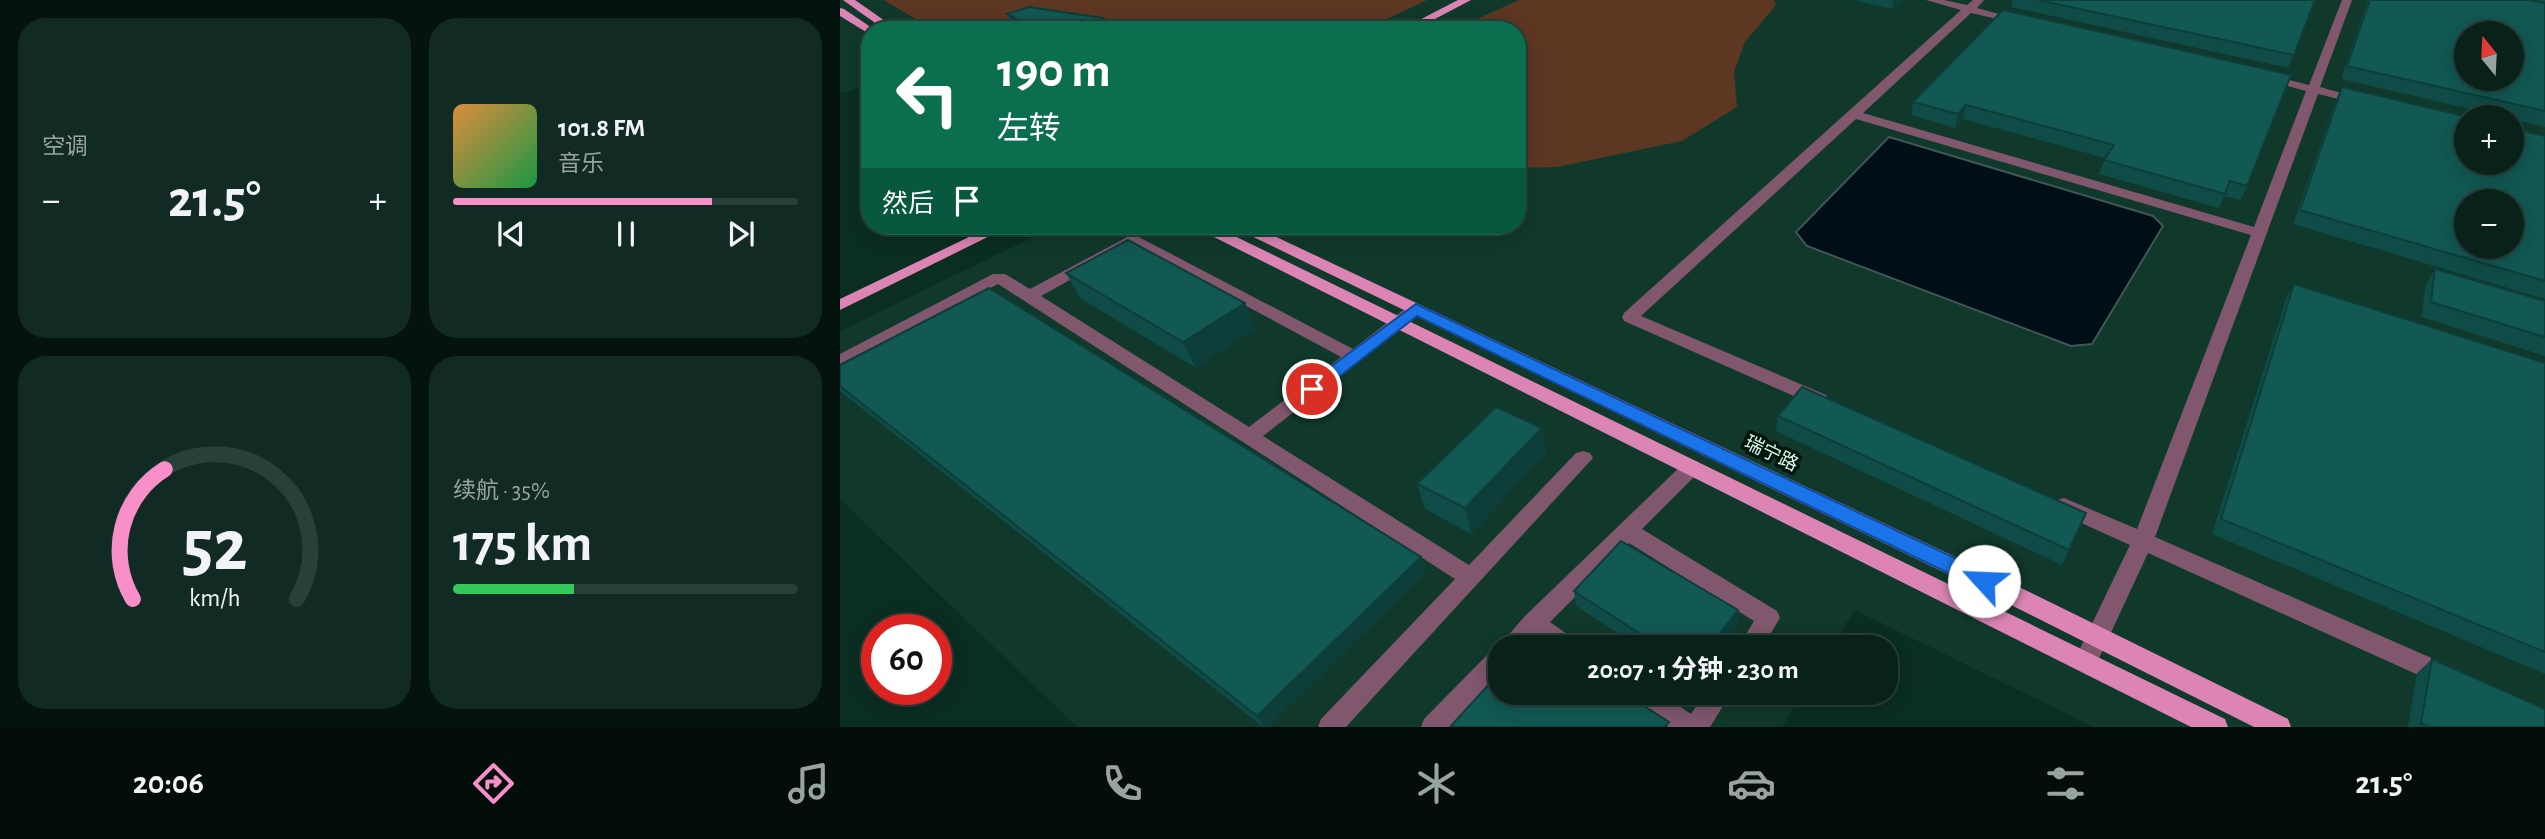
<!DOCTYPE html>
<html lang="zh">
<meta charset="utf-8">
<style>
:root{--surface:#08221a;--page:#112a23;--text:#f1f3f6;--muted:#98a4a2;--line:#293f39;--accent:#f98fc9}
body{margin:0;font-family:"Alegreya Sans","Noto Sans SC",sans-serif;background:var(--page);color:var(--text);height:100vh;display:flex;flex-direction:column;font-size:26px;white-space:nowrap}
*{box-sizing:border-box;margin:0}
p{font-size:23px;color:var(--muted)}
.icon{flex:none;width:38px;height:38px;fill:none;stroke:currentColor;stroke-width:2;stroke-linecap:round;stroke-linejoin:round}
.map{position:relative;flex:1;overflow:hidden}
.details{display:flex;flex-direction:column;gap:18px;padding:18px;background:#04130e;width:840px}
.details>*{flex:none}
.hud{position:absolute;left:21px;top:21px;width:665px;height:214px;border-radius:28px;box-shadow:0 4px 18px #0003,0 0 0 2px var(--line);background:#0b6e4f;color:#fff;overflow:hidden}
.needle{width:46px;rotate:342deg}
.fabs{position:absolute;left:1614px;top:21px;display:grid;gap:14px}
.fabs a{display:grid;place-items:center;width:70px;height:70px;border-radius:50%;background:var(--surface);box-shadow:0 4px 18px #0003,0 0 0 2px var(--line);font-size:35px}
.speed{position:absolute;left:21px;top:614px;display:flex;gap:14px;font-size:35px;font-weight:700;text-align:center}
.speed>*{display:grid;place-content:center;width:91px;height:91px;border-radius:50%;background:var(--surface);box-shadow:0 4px 18px #0003,0 0 0 2px var(--line);line-height:1}
.speed .limit{border:10px solid #d22;background:#fff;color:#111}
.pin{position:absolute;display:grid;place-items:center;width:60px;height:60px;color:#fff;margin:-30px;border:4px solid #fff;border-radius:50%;box-shadow:0 2px 7px #0007}
.me{position:absolute;width:77px;margin:-38px;rotate:295deg;stroke-linejoin:round;filter:drop-shadow(0 0 5px #0008)}
.turn{display:flex;align-items:center;gap:24px;height:147px;padding:0 21px;font-size:32px}
.turn .icon{width:91px;height:91px;stroke-width:2.5}
.turn b{display:block;font-size:49px;line-height:60px}
.then{display:flex;align-items:center;height:66px;padding:0 21px;background:#0003;gap:14px;font-size:26px}
.big{font-size:52px;font-weight:700;line-height:1.1}
.details .tile{flex:1;display:flex;flex-direction:column;justify-content:center;gap:10px;min-width:0;padding:0 24px;border-radius:28px;background:var(--page)}
.details .dial{align-items:center;gap:0}
.dial svg{height:182px;overflow:visible;fill:none;stroke:var(--line);stroke-width:7;stroke-linecap:round;text-anchor:middle}
.dial text{fill:var(--text);stroke:none}
.song{display:flex;align-items:center;gap:21px}
.cover{width:84px;height:84px;border-radius:10px;background:linear-gradient(135deg,hsl(30 70% 55%),hsl(140 70% 35%))}
.played{height:7px;border-radius:4px;background:linear-gradient(90deg,var(--accent) 75%,var(--line) 75%)}
.keys{display:flex;justify-content:space-around;direction:ltr}
.heat{display:flex;justify-content:space-between;align-items:center;font-size:38px;direction:ltr}
.charge{height:10px;border-radius:5px;background:linear-gradient(90deg,#34c759 35%,var(--line) 0)}
.details .tiles{flex:1;display:grid;gap:18px;grid-template-columns:repeat(2,1fr)}
.trip{position:absolute;left:648px;top:635px;width:410px;height:70px;border-radius:28px;background:var(--surface);box-shadow:0 4px 18px #0003,0 0 0 2px var(--line);font-weight:700;line-height:70px;text-align:center}
.menu{display:flex;height:112px;justify-content:space-around;align-items:center;background:#030e0a;color:var(--muted)}
.menu .icon{width:49px;height:49px}
.menu .current{color:var(--accent)}
.menu b{font-size:32px;color:var(--text)}
main{display:flex;flex:1;min-height:0}
.map>svg:first-child{display:block}
.built{fill:#10392b;fill-rule:evenodd}
.green{fill:#5e3723}
.water{fill:#000e16;stroke:#425557;stroke-width:2}
.lines{fill:none;stroke-linecap:round;stroke-linejoin:round}
.minor{fill:#81576d;fill-rule:evenodd}
.major{fill:#dc84b3;fill-rule:evenodd}
.wall{fill:#0f4c47}
.shaded-wall{fill:#0d3e3a}
.building{fill:#125853;stroke:#0d3e3a;stroke-width:2;fill-rule:evenodd}
.route{fill:#1a73e8;stroke:#114b97;stroke-width:2}
.labels{text-anchor:middle;dominant-baseline:central;stroke-width:7;stroke-linejoin:round;paint-order:stroke}
.street-label{font-size:19px;fill:#dcfcee;stroke:#00150c}
</style>
<main>
<section class="details">
<div class="tiles">
<div class="tile"><p>空调</p>
<div class="heat"><a>−</a><b class="big">21.5°</b><a>+</a></div>
</div>
<div class="tile">
<div class="song"><i class="cover"></i><div><b>101.8 FM</b><p>音乐</p></div></div>
<div class="played"></div>
<div class="keys"><svg class="icon" aria-label="previous" viewBox="0 0 24 24"><path d="M18 5L8 12l10 7zM5 5v14"/></svg><svg class="icon" aria-label="pause" viewBox="0 0 24 24"><path d="M8 5v14M16 5v14"/></svg><svg class="icon" aria-label="next" viewBox="0 0 24 24"><path d="M6 5l10 7-10 7zM19 5v14"/></svg></div>
</div>
<div class="tile dial"><svg viewBox="0 0 100 80">
<path d="M14 69A42 42 0 1 1 86 69"/>
<path d="M14 69A42 42 0 0 1 28 12" stroke="#f98fc9"/>
<text x="50" y="56" font-size="32" font-weight="700">52</text>
<text x="50" y="72" font-size="11">km/h</text>
</svg></div>
<div class="tile"><p>续航 · 35%</p><b class="big">175 km</b><div class="charge"></div></div>
</div>
</section>
<div class="map">
<svg width="1705" height="727" viewBox="0 0 1705 727">
<rect width="100%" height="100%" fill="#0b2e22"/>
<path class="built" d="M0,0H1705V727H1253L1015,610L991,647L660,648V693H963L942,727H237L0,499V331L216,226H677V30H30V84L4,93L0,91ZM1626,33H1671V79H1626ZM1626,117H1671V163H1626ZM1626,201H1671V247H1626Z"/>
<path class="green" d="M44,0H587L524,30H94Z
M679,0H934L936,5L905,42L894,72L897,107L842,141L717,167L677,168V30H613Z"/>
<path class="water" d="M1049,137L1313,216L1323,226L1252,344L1231,346L967,246L956,232Z"/>
<g class="lines">
<path class="minor" d="M1086,0H1104L1127,5L1133,0H1144L1137,8L1184,21L1179,24L1131,13L1023,113L1414,227L1466,91L1419,78L1425,74L1469,85L1502,0H1512L1480,87L1526,100L1520,104L1478,94L1315,537L1612,667L1616,675L1612,683L1604,686L1596,683L1308,553L1254,669L1246,672L1238,669L1234,661L1290,545L1217,512L1214,506L1217,500L1224,498L1297,529L1411,235L1016,119L801,316L986,395L989,400L986,405H974L784,321L782,317L784,313L1121,10Z
M293,234L513,349L570,305H582L584,309L582,313L423,436L629,565L736,453L743,451L750,453L753,458L506,727H478L481,719L615,579L158,284L0,367V354L153,274H165L190,289ZM293,245L501,357L409,427L201,296Z
M852,460L859,462L862,467L859,472L802,529L937,611L940,618L922,648H898L914,621L789,543L710,622L737,641L740,648H710L695,637L685,648H660V674L610,727H581L584,719L652,650L658,647L685,616L845,462Z
M786,693H819L851,714L865,693H891L870,727H828L790,701Z"/>
<path class="major" d="M3,0H15L58,30H45Z
M618,0H631L574,30H560Z
M0,8L4,9L35,30L26,32L0,16Z
M152,226H170L0,310V299Z
M356,226H374L1385,719L1388,727H1351L358,229Z
M395,226H413L1177,586L1448,719L1451,727H1414L1161,600L397,229Z"/>
</g>
<path class="wall" d="M1012,0H1063L1052,9Z
M1173,0H1475L1448,68L1171,7Z
M1528,0H1705V127L1671,119V117H1665L1501,79Z
M1163,10L1407,186L1401,200L1384,196L1379,208L1259,174L1265,158L1123,119L1115,128L1071,115L1073,102Z
M167,14L282,30H179L173,26Z
M1502,87L1705,136V299L1453,224L1496,100Z
M1595,269L1705,301V356L1581,317L1586,284Z
M226,273L405,303L416,329L356,368L240,298Z
M1454,284L1705,363V674L1372,534L1446,299Z
M0,365L581,557L586,572L428,727H423L0,391Z
M938,416L1246,513L1222,565L936,431Z
M702,428L706,454L631,534L585,509L577,484Z
M734,591L898,610L897,625L880,648H801L736,606Z
M1592,659L1705,727H1568L1577,673Z"/>
<path class="shaded-wall" d="M1053,0H1063L1052,9Z
M1126,105L1123,119L1115,128L1118,114Z
M405,303L416,329L356,368L343,342Z
M702,428L706,454L631,534L625,508Z
M581,557L586,572L428,727H424L417,716Z
M898,610L897,625L880,648H869Z"/>
<path class="building" d="M1198,0H1475L1454,55Z
M1530,0H1688L1705,3V111L1507,66ZM1626,33H1671V79H1626Z
M189,7L263,18L282,30H199L167,14Z
M1163,10L1451,75L1407,186L1390,181L1385,194L1264,160L1274,145L1126,105L1118,114L1073,102Z
M1502,87L1628,117H1626V163H1671V128L1705,136V281L1460,210ZM1626,201H1671V247H1626Z
M288,240L405,303L343,342L226,273Z
M1595,269L1705,301V337L1591,302Z
M1454,284L1705,363V652L1381,519Z
M149,288L581,557L417,716L0,386V365Z
M962,387L1246,513L1229,550L938,416Z
M656,407L702,428L625,508L577,484Z
M781,541L898,610L869,648H822L734,591Z
M694,634L714,648H682Z
M1592,659L1705,709V727H1589L1581,723Z
M660,672V693H784L829,722L825,727H610Z"/>
<path class="route" d="M576,304L1151,575L1154,581L1151,587L1144,589L1137,587L577,316L478,393H466L464,389L466,385Z"/>
<g class="labels">
<g class="street-label">
<text transform="translate(931 454) rotate(26)">瑞宁路</text>
</g>
</g>
</svg>
<div class="fabs">
<a><svg class="needle" viewBox="-14 -14 28 28"><path d="M0-13l5 13h-10z" fill="#e53935"/><path d="M0 13l5-13h-10z" fill="#98a4a2"/></svg></a>
<a>+</a>
<a>−</a>
</div>
<div class="speed"><div class="limit">60</div></div>
<div class="pin" style="left:472px;top:389px;background:#d93025"><svg class="icon" aria-label="arrive" viewBox="0 0 24 24"><path d="M6 21V4h12l-3 4 3 4H6"/></svg></div>
<svg class="me" style="left:1144px;top:581px" viewBox="-20 -20 40 40"><circle r="19" fill="#fff"/><path d="M0-13L10 11 0 6-10 11z" fill="#1a73e8"/></svg>
<div class="trip">20:07 · 1 分钟 · 230 m</div>
<div class="hud">
<div class="turn"><svg class="icon" aria-label="left" viewBox="0 0 24 24"><path d="M17 20v-9H6M10 6l-5 5 5 5"/></svg><div><b>190 m</b>左转</div></div>
<div class="then">然后<svg class="icon" aria-label="arrive" viewBox="0 0 24 24"><path d="M6 21V4h12l-3 4 3 4H6"/></svg></div>
</div>
</div>
</main>
<nav class="menu">
<b>20:06</b>
<svg class="icon current" aria-label="directions" viewBox="0 0 24 24"><path d="M12 3l9 9-9 9-9-9zM9 14v-3h6M13 9l2 2-2 2"/></svg>
<svg class="icon" aria-label="music" viewBox="0 0 24 24"><path d="M9 18V5l10-2v13"/><circle cx="6" cy="18" r="3"/><circle cx="16" cy="16" r="3"/></svg>
<svg class="icon" aria-label="phone" viewBox="0 0 24 24"><path d="M5 4h4l2 5-3 2q2 4 5 5l2-3 5 2v4C11 20 4 13 5 4z"/></svg>
<svg class="icon" aria-label="climate" viewBox="0 0 24 24"><path d="M12 3v18M4 7l16 10M4 17L20 7"/></svg>
<svg class="icon" aria-label="car" viewBox="0 0 24 24"><path d="M5 17H2v-5l4-1 3-4h7l3 4 3 1v5h-3M9 17h6M6 11h13"/><circle cx="7" cy="17" r="2"/><circle cx="17" cy="17" r="2"/></svg>
<svg class="icon" aria-label="filters" viewBox="0 0 24 24"><path d="M4 7h16M4 17h16"/><circle cx="9" cy="7" r="2"/><circle cx="15" cy="17" r="2"/></svg>
<b>21.5°</b>
</nav>
